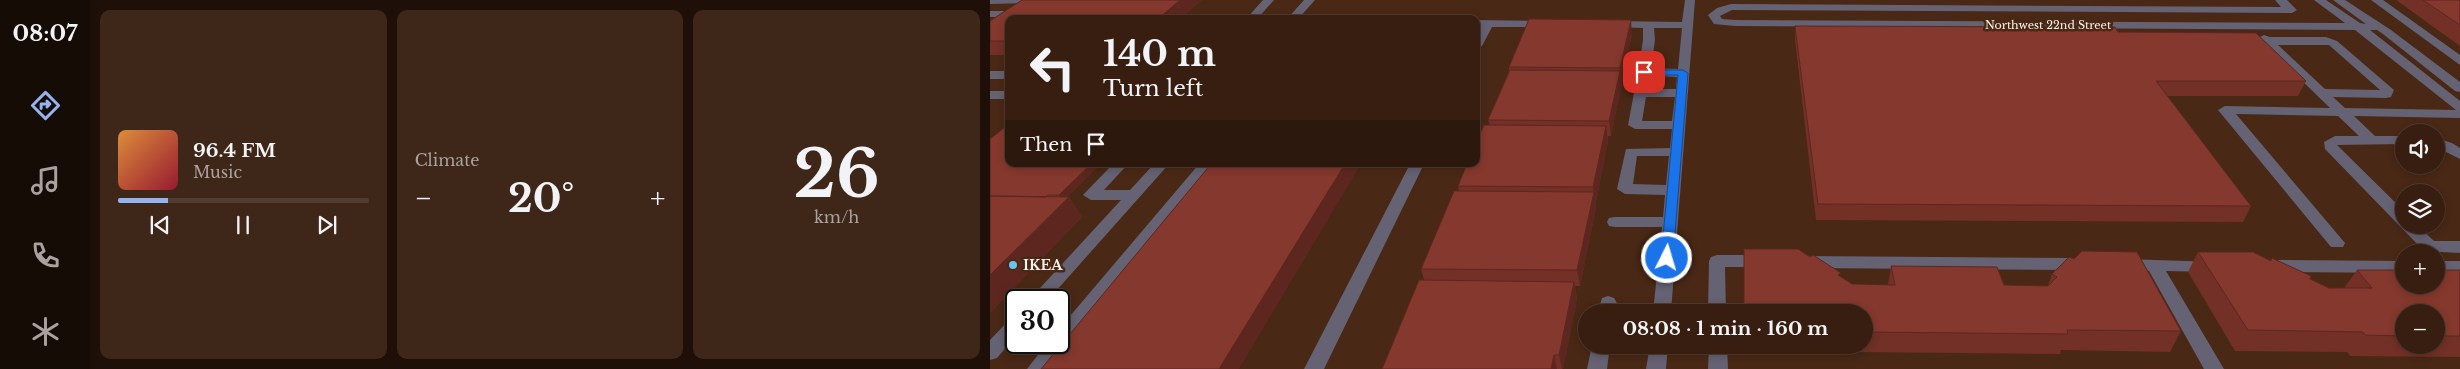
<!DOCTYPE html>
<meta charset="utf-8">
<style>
:root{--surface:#371e10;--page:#3e2719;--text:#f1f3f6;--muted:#aaa29f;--line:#513c30;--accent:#95b2f1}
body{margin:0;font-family:"Libre Baskerville",serif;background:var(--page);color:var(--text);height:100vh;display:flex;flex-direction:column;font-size:19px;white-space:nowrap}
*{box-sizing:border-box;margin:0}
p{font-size:16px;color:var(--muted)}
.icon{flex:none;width:28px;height:28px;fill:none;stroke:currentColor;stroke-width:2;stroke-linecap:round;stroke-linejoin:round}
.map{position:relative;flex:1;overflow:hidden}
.sheet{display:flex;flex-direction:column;gap:10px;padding:10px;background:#1e1009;width:900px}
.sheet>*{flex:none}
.top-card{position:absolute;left:15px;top:15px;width:475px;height:152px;border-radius:10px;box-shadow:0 2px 8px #0003,0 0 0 1px var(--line);background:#371e10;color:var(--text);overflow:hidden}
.buttons{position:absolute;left:1405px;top:124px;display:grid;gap:10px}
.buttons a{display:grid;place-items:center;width:50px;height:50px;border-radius:50%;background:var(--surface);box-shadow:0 2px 8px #0003,0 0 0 1px var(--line);font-size:25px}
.speed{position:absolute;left:15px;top:289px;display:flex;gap:10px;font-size:25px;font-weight:700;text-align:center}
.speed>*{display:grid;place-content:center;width:65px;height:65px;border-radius:50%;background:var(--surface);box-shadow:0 2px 8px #0003,0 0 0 1px var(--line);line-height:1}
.speed .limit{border:2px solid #111;border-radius:8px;background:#fff;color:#111}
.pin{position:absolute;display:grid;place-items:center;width:42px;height:42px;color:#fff;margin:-21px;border-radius:10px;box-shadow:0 2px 8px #0006}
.me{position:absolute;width:55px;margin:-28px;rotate:5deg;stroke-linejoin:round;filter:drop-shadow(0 0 4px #0008)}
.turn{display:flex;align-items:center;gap:18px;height:105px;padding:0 15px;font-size:22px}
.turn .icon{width:65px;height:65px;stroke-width:2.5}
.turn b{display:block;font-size:35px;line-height:42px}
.then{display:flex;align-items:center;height:48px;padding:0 15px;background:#0003;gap:10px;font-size:19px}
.big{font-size:38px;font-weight:700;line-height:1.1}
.sheet .widget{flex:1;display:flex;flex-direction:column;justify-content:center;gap:8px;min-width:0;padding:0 18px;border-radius:10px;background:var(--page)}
.sheet .dial{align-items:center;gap:0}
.dial b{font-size:65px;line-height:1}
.song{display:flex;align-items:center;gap:15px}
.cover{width:60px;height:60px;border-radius:8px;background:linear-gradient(135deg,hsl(30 70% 55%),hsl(350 70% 35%))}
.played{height:5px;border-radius:2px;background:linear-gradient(90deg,var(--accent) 20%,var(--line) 20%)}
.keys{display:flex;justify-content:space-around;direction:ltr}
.heat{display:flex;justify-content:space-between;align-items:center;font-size:28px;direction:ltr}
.sheet .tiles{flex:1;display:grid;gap:10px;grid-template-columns:repeat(3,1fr)}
.trip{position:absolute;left:588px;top:304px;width:295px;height:50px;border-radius:25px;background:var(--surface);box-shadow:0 2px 8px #0003,0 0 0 1px var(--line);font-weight:700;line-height:50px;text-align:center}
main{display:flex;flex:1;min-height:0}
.menu{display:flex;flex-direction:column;width:90px;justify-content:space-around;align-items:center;background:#160c06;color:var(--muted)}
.menu .icon{width:35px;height:35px}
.menu .current{color:var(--accent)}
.menu b{font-size:22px;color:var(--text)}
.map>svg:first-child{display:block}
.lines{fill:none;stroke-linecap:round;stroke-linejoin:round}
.minor{fill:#646273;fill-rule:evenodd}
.wall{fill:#723027;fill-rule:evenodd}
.shaded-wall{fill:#5d2720}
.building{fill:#85382d;stroke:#5d2720}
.route{fill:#1a73e8;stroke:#114b97}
.poi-dot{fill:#67c4ef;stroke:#492815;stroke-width:2}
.labels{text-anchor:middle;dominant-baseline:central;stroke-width:5;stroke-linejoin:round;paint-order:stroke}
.far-street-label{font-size:11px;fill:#fef1ea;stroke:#492815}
.poi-label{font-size:14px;font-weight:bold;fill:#fef1ea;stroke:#492815;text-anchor:start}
</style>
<main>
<nav class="menu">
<b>08:07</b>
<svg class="icon current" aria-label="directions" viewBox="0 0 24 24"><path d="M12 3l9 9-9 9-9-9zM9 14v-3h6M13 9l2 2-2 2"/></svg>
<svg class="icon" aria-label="music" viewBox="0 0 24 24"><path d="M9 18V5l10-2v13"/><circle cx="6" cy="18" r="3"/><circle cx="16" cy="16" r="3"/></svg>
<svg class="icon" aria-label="phone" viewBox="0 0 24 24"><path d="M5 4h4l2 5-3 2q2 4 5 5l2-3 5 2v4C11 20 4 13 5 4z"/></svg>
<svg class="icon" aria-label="climate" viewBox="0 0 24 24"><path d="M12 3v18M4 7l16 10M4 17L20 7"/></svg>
</nav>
<section class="sheet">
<div class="tiles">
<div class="widget">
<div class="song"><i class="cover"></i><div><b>96.4 FM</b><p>Music</p></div></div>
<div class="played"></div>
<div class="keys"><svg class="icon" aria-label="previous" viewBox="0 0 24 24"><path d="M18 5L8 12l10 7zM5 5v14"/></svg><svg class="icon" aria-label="pause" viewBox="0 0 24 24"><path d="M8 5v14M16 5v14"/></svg><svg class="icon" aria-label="next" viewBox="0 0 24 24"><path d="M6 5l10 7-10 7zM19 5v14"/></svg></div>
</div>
<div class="widget"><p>Climate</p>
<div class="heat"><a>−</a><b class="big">20°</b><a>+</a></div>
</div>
<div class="widget dial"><b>26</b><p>km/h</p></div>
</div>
</section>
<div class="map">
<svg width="1470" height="369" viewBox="0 0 1470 369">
<rect width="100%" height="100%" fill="#492815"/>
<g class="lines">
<path class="minor" d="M0,0H48L43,3L0,4Z
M273,0H284L267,19H256Z
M314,0H325L308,19H297Z
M695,0H705L681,312H663L672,227H625L619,226L617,222L619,218L625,217H673L675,195L635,194L627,189L636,149L680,148L682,129H645L638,125L644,93L650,89H686L687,77L650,75L648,72L653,40V28L623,27L617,24L623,21L692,22ZM664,28H692L688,69L661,68L665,40ZM656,97H685L682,121H652ZM647,156H679L676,185L643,184Z
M1285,0H1297L1307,10L1302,13L742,10L730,16L732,19L745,20L1355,23L1324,0H1336L1370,23L1376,24L1343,0H1355L1401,30L1470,82V92L1465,91L1393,34L1387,30H1380L1470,101V118L1364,116L1385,136H1414V144L1347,145L1414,211V225H1427L1444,241H1470V253L1434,251L1335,149L1334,142L1345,136H1369L1348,116L1246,114L1355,243L1353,247H1341L1228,110L1235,106L1340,108L1270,40L1268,38L1274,35L1280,37H1336L1347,41L1404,90L1401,97L1396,98L1343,97L1355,108L1466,110L1365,30L745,26L724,24L718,15L727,8L741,4L1291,7ZM1288,45H1339L1390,90L1335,89Z
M1381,0H1393L1470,55V65Z
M0,11H22L28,14L0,32V24L10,17H0Z
M486,20L557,21L563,24L557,27H502L492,46L486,49V34L491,26H486Z
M0,71H19V79H0Z
M0,91H19V99H0Z
M1446,138L1462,143L1470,148V159L1446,147Z
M123,164H138L114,190H140L164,164H179L58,300H39L131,200H101L93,195Z
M209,164H224L58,369H37L58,342H69V329Z
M420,164H434L334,369H314Z
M727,255H774L780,257L782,261L780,265L774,267H735L736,312H718L719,261L721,257Z
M814,256L1091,258L1097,260L1099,264L1097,268L1091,270L814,268L808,266L806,262L808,258Z
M1134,259L1227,262L1229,266L1227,270L1221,272L1176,271L1234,369H1214L1159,271L1128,269L1126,265L1128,261Z
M1282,260L1414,261V273L1282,272L1276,270L1274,266L1276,262Z
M1446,261H1470V273H1446Z
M618,296L624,298L627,303L626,312H608L612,298Z
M26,317V336L7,358L0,360V340L20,319Z
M602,345H620L617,369H597Z
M660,345H678L676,369H656Z
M719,345H737L738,369H718Z"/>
</g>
<path class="wall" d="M32,0H212L190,19H19V55H0V21Z
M1406,0H1470V46Z
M805,26L1128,32L1316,81L1308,96H1177L1261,206L1253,222L826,220L805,40Z
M642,34L621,136H618V141L606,202V208L590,286H585L587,299L573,369H392L434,280L431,269L469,191L468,186L500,125L498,120L519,71V67Z
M19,124L110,164L77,197H79L92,217L0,313Z
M754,249L851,277L862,284L898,285L901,266L1014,285L1058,286L1062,274L1191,331L1180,352L1071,350L1070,354L864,352V349L754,348V345H874V312H754Z
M1208,252L1320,279L1339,288H1354L1367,270H1470V357L1360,356L1357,352L1245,351L1198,272ZM1414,312H1446V345H1414Z"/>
<path class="shaded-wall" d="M190,0H212L190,19H168Z
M641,20L642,34L621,136L619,121Z
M616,126L618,141L606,202V208L590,286L587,270L604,193L603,187Z
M101,164H110L73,201L69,195Z
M355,164H371L249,369H229Z
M79,197L92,217L0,313V275Z
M584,282L587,299L573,369H572L569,355Z
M564,355L567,369H561Z"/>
<path class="building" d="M32,0H190L168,19H19V41H0V21Z
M1433,0H1470V25Z
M539,19L641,20L630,68L519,67Z
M805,26L1125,27L1128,32L1266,33L1316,81H1166L1261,206L828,204Z
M520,70L630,71L619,121L498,120Z
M19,124V164H101L69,195H58L56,197L0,196V139Z
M494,125L616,126L603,187L468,186L477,164H486V143Z
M221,164H355L229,369H51Z
M464,191L604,192L587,270L431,269Z
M0,196L79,197L0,275Z
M754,249H808L820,257L823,255L851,273L848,275L862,284L905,285L901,266L1007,267L1014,285L1058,286L1067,277L1062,274L1079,257L1084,259L1092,251L1147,252L1191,331L1077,330L1078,334L874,332V312H754Z
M1208,252H1263L1281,261L1282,258L1321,276L1320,279L1339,288H1382L1367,270H1414V285H1446V270H1470V336H1446V312H1414V336L1375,335L1373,332L1258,330Z
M429,280L584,282L569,355H564L561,369H392Z"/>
<path class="route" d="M651,70H693L698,73L683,258L677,263L671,258L688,75H654L649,72Z"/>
<circle class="poi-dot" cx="23" cy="265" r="5"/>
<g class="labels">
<g class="far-street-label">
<text x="1058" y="25">Northwest 22nd Street</text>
</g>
<g class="poi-label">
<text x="33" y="265">IKEA</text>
</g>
</g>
</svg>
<div class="buttons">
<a><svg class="icon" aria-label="sound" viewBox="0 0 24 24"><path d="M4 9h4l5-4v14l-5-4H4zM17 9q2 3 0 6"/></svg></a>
<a><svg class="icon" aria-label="layers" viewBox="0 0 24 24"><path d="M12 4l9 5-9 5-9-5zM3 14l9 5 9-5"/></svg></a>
<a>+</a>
<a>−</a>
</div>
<div class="speed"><div class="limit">30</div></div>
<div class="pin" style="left:654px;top:72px;background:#d93025"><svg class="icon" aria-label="arrive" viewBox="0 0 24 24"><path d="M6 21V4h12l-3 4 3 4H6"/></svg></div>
<svg class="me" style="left:677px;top:258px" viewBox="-20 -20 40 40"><circle r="17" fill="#1a73e8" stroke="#fff" stroke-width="3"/><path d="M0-11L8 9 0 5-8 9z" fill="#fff"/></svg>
<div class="trip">08:08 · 1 min · 160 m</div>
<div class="top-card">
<div class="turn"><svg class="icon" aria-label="left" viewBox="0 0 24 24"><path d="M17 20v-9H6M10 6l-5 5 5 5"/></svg><div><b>140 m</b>Turn left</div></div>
<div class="then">Then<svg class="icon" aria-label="arrive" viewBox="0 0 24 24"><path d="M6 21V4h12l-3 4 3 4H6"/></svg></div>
</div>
</div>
</main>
